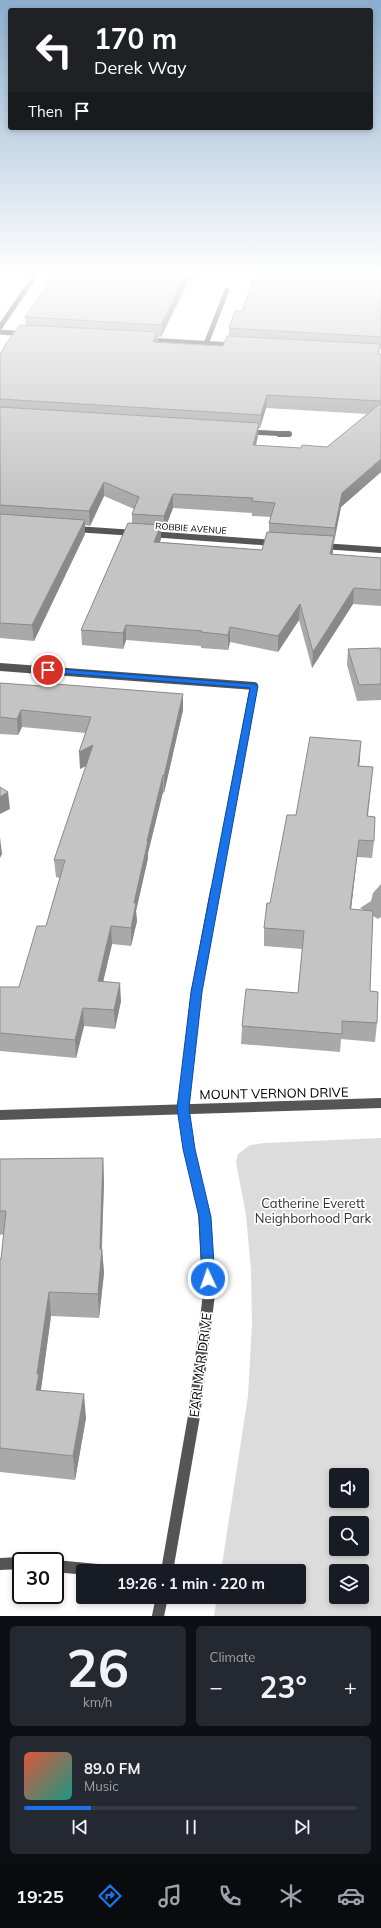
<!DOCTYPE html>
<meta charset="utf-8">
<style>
:root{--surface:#171b24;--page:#242831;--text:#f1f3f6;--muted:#9ea1a6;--line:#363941;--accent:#1a73e8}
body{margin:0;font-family:Mulish,sans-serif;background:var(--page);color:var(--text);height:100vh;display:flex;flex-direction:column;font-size:15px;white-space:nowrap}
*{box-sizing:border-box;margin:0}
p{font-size:13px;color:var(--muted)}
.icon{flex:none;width:22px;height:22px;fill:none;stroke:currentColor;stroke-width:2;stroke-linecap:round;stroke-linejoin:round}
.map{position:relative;height:1616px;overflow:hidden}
.side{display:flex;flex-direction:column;gap:10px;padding:10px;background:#0d0f14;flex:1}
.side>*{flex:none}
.banner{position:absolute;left:8px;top:8px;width:365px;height:122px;border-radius:4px;box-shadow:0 2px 6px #0003;background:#202124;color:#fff;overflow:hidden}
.controls{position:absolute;left:329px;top:1468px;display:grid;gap:8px}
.controls a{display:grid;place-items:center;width:40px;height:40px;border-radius:4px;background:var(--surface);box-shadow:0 2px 6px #0003;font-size:20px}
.speed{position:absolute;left:12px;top:1552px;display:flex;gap:8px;font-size:20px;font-weight:700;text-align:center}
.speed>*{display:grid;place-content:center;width:52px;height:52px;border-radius:50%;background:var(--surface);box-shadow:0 2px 6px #0003;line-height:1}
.speed .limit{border:2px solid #111;border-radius:6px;background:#fff;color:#111}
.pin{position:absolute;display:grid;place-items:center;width:34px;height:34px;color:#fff;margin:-17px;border:2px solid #fff;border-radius:50%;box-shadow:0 1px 4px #0007}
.me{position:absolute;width:44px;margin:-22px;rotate:357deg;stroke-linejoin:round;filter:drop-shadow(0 0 3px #0008)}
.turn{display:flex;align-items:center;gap:14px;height:84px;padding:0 20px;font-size:18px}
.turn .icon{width:52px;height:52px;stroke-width:2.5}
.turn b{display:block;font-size:28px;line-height:34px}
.then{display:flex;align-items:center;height:38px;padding:0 20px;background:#0003;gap:8px;font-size:15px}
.big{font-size:30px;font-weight:700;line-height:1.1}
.side .widget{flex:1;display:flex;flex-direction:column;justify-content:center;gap:6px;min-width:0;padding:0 14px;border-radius:6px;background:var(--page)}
.side .dial{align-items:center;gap:0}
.dial b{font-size:52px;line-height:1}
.song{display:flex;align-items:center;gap:12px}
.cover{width:48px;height:48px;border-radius:6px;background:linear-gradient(135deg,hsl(10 70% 55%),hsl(170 70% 35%))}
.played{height:4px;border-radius:2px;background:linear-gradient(90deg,var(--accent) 20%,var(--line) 20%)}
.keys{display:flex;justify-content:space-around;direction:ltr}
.heat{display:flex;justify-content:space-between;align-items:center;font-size:22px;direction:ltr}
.side .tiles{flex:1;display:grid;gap:10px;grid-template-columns:1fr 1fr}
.widget:last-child{grid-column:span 2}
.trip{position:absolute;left:76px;top:1564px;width:230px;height:40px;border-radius:4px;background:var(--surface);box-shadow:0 2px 6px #0003;font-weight:700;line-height:40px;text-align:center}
.tab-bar{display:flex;height:64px;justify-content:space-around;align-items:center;background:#090b0e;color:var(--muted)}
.tab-bar .icon{width:28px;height:28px}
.tab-bar .active{color:var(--accent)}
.tab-bar b{font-size:18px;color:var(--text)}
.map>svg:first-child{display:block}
.green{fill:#dcdcdc;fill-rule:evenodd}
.water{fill:#a3a3a3}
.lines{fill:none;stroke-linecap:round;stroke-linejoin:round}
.minor-far4{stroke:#555;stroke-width:5}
.minor-far3{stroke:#555;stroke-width:6}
.minor-far2{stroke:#555;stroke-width:8}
.minor-far1{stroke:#555;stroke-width:10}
.minor{stroke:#555;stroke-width:12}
.wall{fill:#a9a9a9;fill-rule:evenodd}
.shaded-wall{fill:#898989}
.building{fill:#c4c4c4;stroke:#898989}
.route{fill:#1a73e8;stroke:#114b97}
.labels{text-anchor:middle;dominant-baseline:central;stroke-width:3.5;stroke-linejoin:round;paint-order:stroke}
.far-street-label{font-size:9px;fill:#000;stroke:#fff}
.near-street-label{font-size:13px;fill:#000;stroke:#fff}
.near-park-label{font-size:13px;fill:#333;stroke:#fff}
</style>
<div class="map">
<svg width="381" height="1616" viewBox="0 0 381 1616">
<rect width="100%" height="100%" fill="#fff"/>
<path class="green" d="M381,1138V1616H214L217,1597H299V1571H221L248,1396L252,1324L251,1270L246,1215L236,1162L238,1154L250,1145L264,1143ZM336,1475H362V1501H336ZM336,1523H362V1549H336ZM336,1571H362V1597H336Z"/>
<path class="water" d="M381,884V917L378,919L360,908L371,901L373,893Z"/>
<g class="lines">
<path class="minor-far4" d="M0,327L37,273
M0,332L25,334
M148,340L234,345
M206,344L227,290
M248,432L289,434"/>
<path class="minor-far3" d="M279,434H289
M75,529L135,533
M150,534L274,543
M322,546L381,550"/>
<path class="minor-far2" d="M0,667L254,686L215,892"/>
<path class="minor-far1" d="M0,1115L381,1103
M204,1213L189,1149L183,1108L196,992L215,891"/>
<path class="minor" d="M0,1564L21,1563
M55,1566L108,1571
M167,1571L194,1416L209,1294L204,1212
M158,1616L162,1597"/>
</g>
<path class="wall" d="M215,273H381V349H380L379,354H381V472L341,507L334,542H333L332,554L381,558V606L353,604L312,668L299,620L278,652L230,642L228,650L201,648V646L126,640L123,649L82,645L81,630L132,523V514L134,509L104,496L90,526L85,525V534L34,641L0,638V354L26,325L25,317L188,282L161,337H157L158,342L223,346L229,336V328L242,311L255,275ZM266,408L367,414L327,447L301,448L256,445L258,436V428H260ZM173,508L252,513V516L271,517L269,523V532L262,550L160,542L161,539V530L164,531Z
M348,649L381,651V700L357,701L347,665Z
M0,683L183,710L164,793L163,792L148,853V858L136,911L137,921L131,946L112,944L103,982L121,1001L115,1029L84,1026L76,1058L0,1051V987H19L46,926L60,878L56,877L54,860L86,766L80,769L86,733L22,727L18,735L0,734Z
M360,758L359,766L373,767L368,816L374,841L372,858L357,857L351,909L377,1023L375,1042L341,1039L340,1052L241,1044L242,1026L298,993L302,949L264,946V928L270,903L296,815Z
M103,1158L104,1182L102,1249L104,1273L99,1318L51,1316L41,1389V1390L86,1418L75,1480L0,1472V1259H1L4,1234L0,1235V1159Z"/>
<path class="shaded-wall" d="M187,273H206L188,282L161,337V325Z
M157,332L158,345L153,342Z
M267,395L266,408L260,428L261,415Z
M259,423L258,436L253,458V445Z
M381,459V472L341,507L334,542L335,528L342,493Z
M104,482V496L90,526L89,511Z
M173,494V508L164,531V516Z
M85,520V534L34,641L32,625Z
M161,525V539L154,557V542Z
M334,536L333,551L330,569V554Z
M354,588L353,604L312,668L313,652Z
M300,604L299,620L278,652V636Z
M126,625V640L123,649V633Z
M230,627V642L228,650V635Z
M183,694V710L164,793V776Z
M21,710L22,727L18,735L17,719Z
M361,741L360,758L357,782L358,766Z
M93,745L94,761L80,769L79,752Z
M163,775V792L148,853V858L136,911L137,921L131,946V928L134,903L147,841Z
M8,792L10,809L0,814V797Z
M0,837L2,854L0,858Z
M359,840L357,857L349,927L350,909Z
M111,926L112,944L99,999L98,981Z
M120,983L121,1001L115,1029L114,1010Z
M83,1008L84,1026L76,1058L75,1040Z
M103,1158L104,1182L101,1260L102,1249L104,1273L99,1318L98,1294Z
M49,1292L51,1316L41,1389V1398L36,1390L37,1374Z
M84,1394L86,1418L75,1480L73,1456Z"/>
<path class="building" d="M55,273H187L161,325L25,317Z
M256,273H381V314L380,318H381V337L229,328L235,311H242Z
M20,325L157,332L153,342L201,345L223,346L227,336L380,344L378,354H381V401L267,395L261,415L0,399V354L5,345Z
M381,403V459L342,493L335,528L269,523L275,503L252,501L253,498L173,494L164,516L132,514L139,497L104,482L89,511L0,505V407L259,423L253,445L301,448L302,445L327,447Z
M0,514L85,520L32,625L0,623Z
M128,523L161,525L154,542L262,550L267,532L334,536L330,554L381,558V590L354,588L313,652L300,604L278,636L230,627L228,635L201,632L202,631L126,625L123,633L81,630Z
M380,648L381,651V684L359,685L348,649Z
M0,683L41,686L43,683L183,694L164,776L163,775L147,841H148L134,903H136L131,928L111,926L98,981L120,983L114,1010L83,1008L75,1040L0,1033V987H19L37,926H46L65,860H54L93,745L79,752L91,717L21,710L17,719L0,717Z
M310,737L361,741L358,766L373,767L367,816L375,817L374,841L359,840L350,909L373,911L370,991L378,992L377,1023L342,1021V1034L242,1026L246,989L298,993L304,931L264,928L267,903H270L287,815H296Z
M0,787L8,792L0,797Z
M103,1158L100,1249H102L98,1294L49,1292L37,1374H39L36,1390L84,1394L73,1456L0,1448V1259H1L6,1211H0V1159Z"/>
<linearGradient id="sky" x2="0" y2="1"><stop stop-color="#8cadcc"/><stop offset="0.55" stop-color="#fff"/><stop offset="1" stop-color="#fff" stop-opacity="0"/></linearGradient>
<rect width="381" height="499" fill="url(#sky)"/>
<path class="route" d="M48,668L254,684L258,686L202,992L189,1108L195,1149L211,1217L215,1279L213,1282L208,1284L204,1282L202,1279L199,1217L183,1149L177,1108L191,992L250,688L45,672L44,670Z"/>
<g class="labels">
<g class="far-street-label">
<text transform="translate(191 528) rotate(4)">ROBBIE AVENUE</text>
</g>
<g class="near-street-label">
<text transform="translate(274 1093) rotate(-1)">MOUNT VERNON DRIVE</text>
<text transform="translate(200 1365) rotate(-83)">EARLMAR DRIVE</text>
</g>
<g class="near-park-label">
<text x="313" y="1203">Catherine Everett<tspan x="313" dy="15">Neighborhood Park</tspan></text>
</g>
</g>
</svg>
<div class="controls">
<a><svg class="icon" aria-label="sound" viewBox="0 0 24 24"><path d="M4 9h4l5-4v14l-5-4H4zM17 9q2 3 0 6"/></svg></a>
<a><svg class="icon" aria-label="search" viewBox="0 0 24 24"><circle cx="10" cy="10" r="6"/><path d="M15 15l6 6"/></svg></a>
<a><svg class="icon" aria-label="layers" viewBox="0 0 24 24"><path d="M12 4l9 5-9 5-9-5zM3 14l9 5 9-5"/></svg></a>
</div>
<div class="speed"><div class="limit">30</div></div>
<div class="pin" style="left:48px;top:670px;background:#d93025"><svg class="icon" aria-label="arrive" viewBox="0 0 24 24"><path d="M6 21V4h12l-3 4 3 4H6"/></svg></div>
<svg class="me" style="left:208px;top:1279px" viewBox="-20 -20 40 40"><circle r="17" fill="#1a73e8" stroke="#fff" stroke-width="3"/><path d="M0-11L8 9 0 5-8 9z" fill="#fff"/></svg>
<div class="trip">19:26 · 1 min · 220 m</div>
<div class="banner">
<div class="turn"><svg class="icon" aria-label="left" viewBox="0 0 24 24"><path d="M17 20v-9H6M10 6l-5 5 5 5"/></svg><div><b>170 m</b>Derek Way</div></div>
<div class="then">Then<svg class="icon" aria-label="arrive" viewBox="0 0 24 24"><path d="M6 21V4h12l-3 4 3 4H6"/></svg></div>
</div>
</div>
<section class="side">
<div class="tiles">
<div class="widget dial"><b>26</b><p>km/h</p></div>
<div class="widget"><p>Climate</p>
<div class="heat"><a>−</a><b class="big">23°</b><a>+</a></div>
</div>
<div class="widget">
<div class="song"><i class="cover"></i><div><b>89.0 FM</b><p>Music</p></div></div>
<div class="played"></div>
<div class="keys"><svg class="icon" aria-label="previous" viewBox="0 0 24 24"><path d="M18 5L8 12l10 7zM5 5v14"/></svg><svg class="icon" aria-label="pause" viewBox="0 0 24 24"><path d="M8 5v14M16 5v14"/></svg><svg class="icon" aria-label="next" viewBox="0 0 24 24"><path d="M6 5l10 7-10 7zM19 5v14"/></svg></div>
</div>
</div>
</section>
<nav class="tab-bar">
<b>19:25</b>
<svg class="icon active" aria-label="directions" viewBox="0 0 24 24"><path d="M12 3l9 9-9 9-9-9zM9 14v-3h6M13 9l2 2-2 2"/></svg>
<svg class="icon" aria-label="music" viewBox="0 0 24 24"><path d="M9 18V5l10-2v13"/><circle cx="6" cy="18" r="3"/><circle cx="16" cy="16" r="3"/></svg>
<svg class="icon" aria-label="phone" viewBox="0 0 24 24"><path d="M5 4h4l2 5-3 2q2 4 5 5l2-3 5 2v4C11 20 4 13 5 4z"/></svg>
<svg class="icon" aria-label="climate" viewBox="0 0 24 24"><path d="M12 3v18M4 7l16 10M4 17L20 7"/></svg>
<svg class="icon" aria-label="car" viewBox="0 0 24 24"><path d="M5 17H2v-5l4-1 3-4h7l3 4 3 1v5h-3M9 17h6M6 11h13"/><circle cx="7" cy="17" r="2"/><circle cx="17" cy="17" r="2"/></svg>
</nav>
